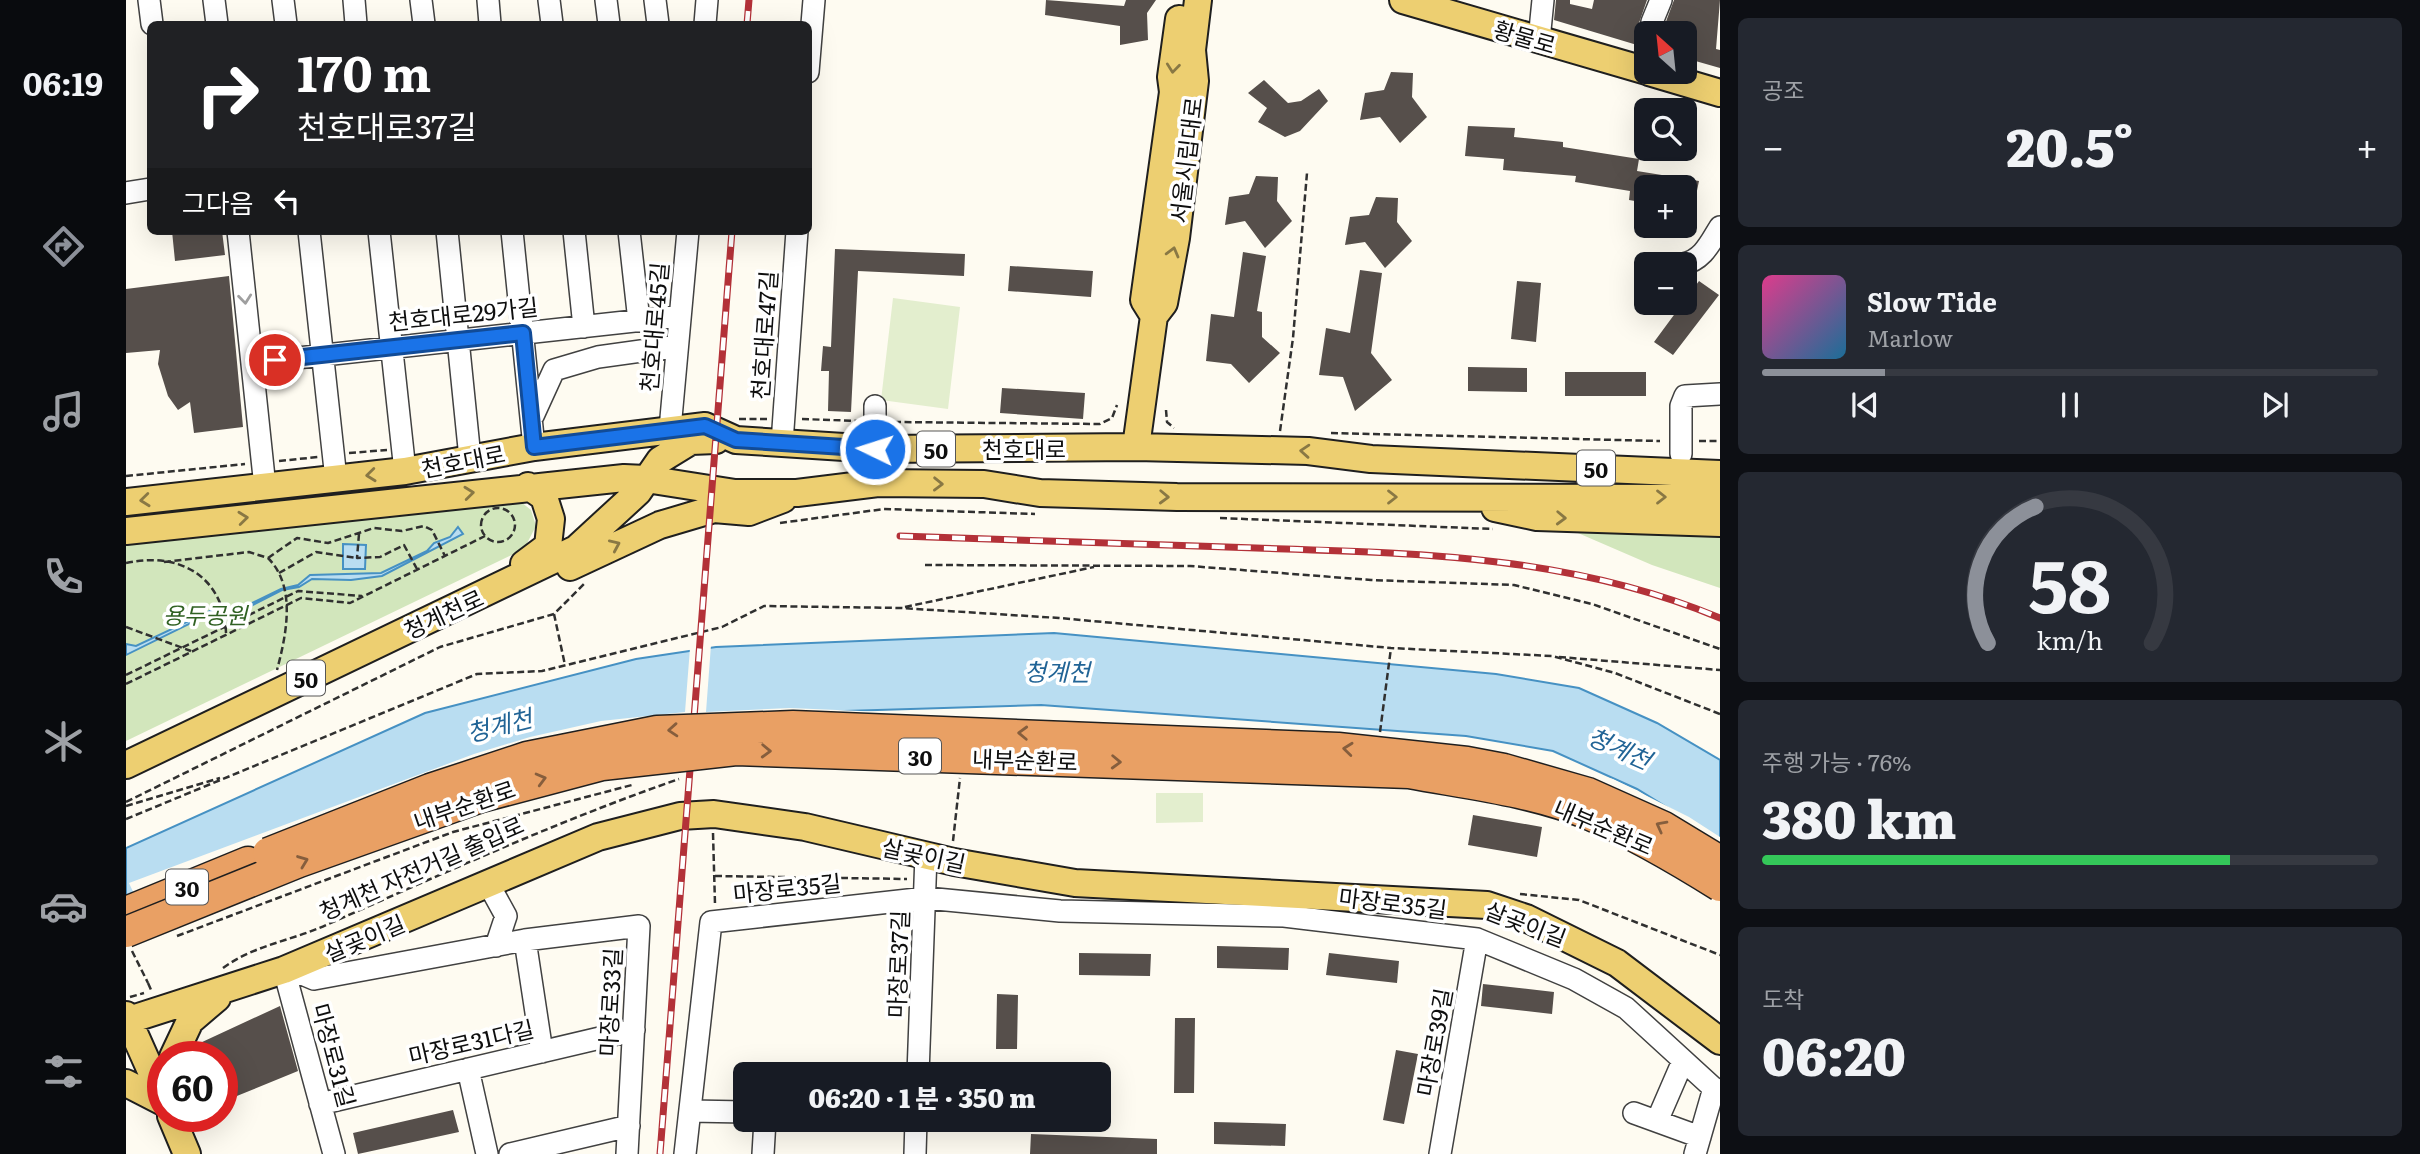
<!DOCTYPE html>
<html lang="ko">
<meta charset="utf-8">
<style>
:root{--surface:#171b24;--page:#242831;--text:#f1f3f6;--muted:#9ea1a6;--line:#363941;--accent:#8c9099}
body{margin:0;font-family:Literata,"Noto Sans KR",serif;background:var(--page);color:var(--text);height:100vh;display:flex;flex-direction:column;font-size:26px;white-space:nowrap}
*{box-sizing:border-box;margin:0}
p{font-size:23px;color:var(--muted)}
.icon{flex:none;width:38px;height:38px;fill:none;stroke:currentColor;stroke-width:2;stroke-linecap:round;stroke-linejoin:round}
.map{position:relative;flex:1;overflow:hidden}
.side{display:flex;flex-direction:column;gap:18px;padding:18px;background:#0d0f14;width:700px}
.side>*{flex:none}
.top-card{position:absolute;left:21px;top:21px;width:665px;height:214px;border-radius:10px;box-shadow:0 7px 28px #0002;background:#202124;color:#fff;overflow:hidden}
.needle{width:46px;rotate:333deg}
.tools{position:absolute;left:1508px;top:21px;display:grid;gap:14px}
.tools a{display:grid;place-items:center;width:63px;height:63px;border-radius:10px;background:var(--surface);box-shadow:0 7px 28px #0002;font-size:35px}
.speed{position:absolute;left:21px;top:1041px;display:flex;gap:14px;font-size:35px;font-weight:700;text-align:center}
.speed>*{display:grid;place-content:center;width:91px;height:91px;border-radius:50%;background:var(--surface);box-shadow:0 7px 28px #0002;line-height:1}
.speed .limit{border:10px solid #d22;background:#fff;color:#111}
.pin{position:absolute;display:grid;place-items:center;width:60px;height:60px;color:#fff;margin:-30px;border:4px solid #fff;border-radius:50%;box-shadow:0 2px 7px #0007}
.me{position:absolute;width:77px;margin:-38px;rotate:274deg;stroke-linejoin:round;filter:drop-shadow(0 0 5px #0008)}
.turn{display:flex;align-items:center;gap:24px;height:147px;padding:0 35px;font-size:32px}
.turn .icon{width:91px;height:91px;stroke-width:2.5}
.turn b{display:block;font-size:49px;line-height:60px}
.then{display:flex;align-items:center;height:66px;padding:0 35px;background:#0003;gap:14px;font-size:26px}
.big{font-size:52px;font-weight:800;line-height:1.1}
.side .widget{flex:1;display:flex;flex-direction:column;justify-content:center;gap:10px;min-width:0;padding:0 24px;border-radius:10px;background:var(--page)}
.side .dial{align-items:center;gap:0}
.dial svg{height:182px;overflow:visible;fill:none;stroke:var(--line);stroke-width:7;stroke-linecap:round;text-anchor:middle}
.dial text{fill:var(--text);stroke:none}
.song{display:flex;align-items:center;gap:21px}
.cover{width:84px;height:84px;border-radius:10px;background:linear-gradient(135deg,hsl(330 70% 55%),hsl(200 70% 35%))}
.played{height:7px;border-radius:4px;background:linear-gradient(90deg,var(--accent) 20%,var(--line) 20%)}
.keys{display:flex;justify-content:space-around;direction:ltr}
.heat{display:flex;justify-content:space-between;align-items:center;font-size:38px;direction:ltr}
.charge{height:10px;border-radius:5px;background:linear-gradient(90deg,#34c759 76%,var(--line) 0)}
.trip{position:absolute;left:607px;top:1062px;width:378px;height:70px;border-radius:10px;background:var(--surface);box-shadow:0 7px 28px #0002;font-weight:800;line-height:70px;text-align:center}
main{display:flex;flex:1;min-height:0}
.dock{display:flex;flex-direction:column;width:126px;justify-content:space-around;align-items:center;background:#090b0e;color:var(--muted)}
.dock .icon{width:49px;height:49px}
.dock .current{color:var(--accent)}
.dock b{font-size:32px;color:var(--text)}
.map>svg:first-child{display:block}
.green{fill:#d2e6bc}
.pitch{fill:#e3eece}
.water{fill:#b9ddf1;stroke:#4691c3;stroke-width:2}
.pier{fill:#fefbf1}
.building{fill:#564f4b}
.lines{fill:none;stroke-linecap:round;stroke-linejoin:round}
.minor-casing{stroke:#414141;stroke-width:24}
.major-casing{stroke:#1f1f1f;stroke-width:30}
.highway-casing{stroke:#1f1f1f;stroke-width:33}
.path{stroke:#303030;stroke-width:2.5;stroke-dasharray:7 3.5;stroke-linecap:butt}
.minor{stroke:#fff;stroke-width:21}
.major{stroke:#edcf71;stroke-width:26}
.highway{stroke:#e9a064;stroke-width:30}
.rail-casing{stroke:#b33138;stroke-width:7}
.rail{stroke:#fff;stroke-width:4.5;stroke-dasharray:13;stroke-linecap:butt}
.highway-bridge-casing{stroke:#1f1f1f;stroke-width:33;stroke-linecap:butt}
.path-bridge{stroke:#303030;stroke-width:2.5;stroke-dasharray:7 3.5;stroke-linecap:butt}
.highway-bridge{stroke:#e9a064;stroke-width:30}
.oneway{stroke:#897844}
.oneway2{stroke:#9f9f9f}
.oneway3{stroke:#865e3d}
.route-casing{stroke:#114b97;stroke-width:18}
.route{stroke:#1a73e8;stroke-width:12}
.labels{text-anchor:middle;dominant-baseline:central;stroke-width:7;stroke-linejoin:round;paint-order:stroke}
.shield{fill:#fff;stroke:#565656;stroke-width:2}
.shield-label{font-size:21px;font-weight:bold;fill:#0e0e0e}
.street-label{font-size:23px;fill:#0e0e0e;stroke:#fff}
.park-label{font-size:23px;font-style:italic;fill:#306123;stroke:#fff}
.water-label{font-size:24px;font-style:italic;fill:#216496;stroke:#fff}
</style>
<main>
<nav class="dock">
<b>06:19</b>
<svg class="icon current" aria-label="directions" viewBox="0 0 24 24"><path d="M12 3l9 9-9 9-9-9zM9 14v-3h6M13 9l2 2-2 2"/></svg>
<svg class="icon" aria-label="music" viewBox="0 0 24 24"><path d="M9 18V5l10-2v13"/><circle cx="6" cy="18" r="3"/><circle cx="16" cy="16" r="3"/></svg>
<svg class="icon" aria-label="phone" viewBox="0 0 24 24"><path d="M5 4h4l2 5-3 2q2 4 5 5l2-3 5 2v4C11 20 4 13 5 4z"/></svg>
<svg class="icon" aria-label="climate" viewBox="0 0 24 24"><path d="M12 3v18M4 7l16 10M4 17L20 7"/></svg>
<svg class="icon" aria-label="car" viewBox="0 0 24 24"><path d="M5 17H2v-5l4-1 3-4h7l3 4 3 1v5h-3M9 17h6M6 11h13"/><circle cx="7" cy="17" r="2"/><circle cx="17" cy="17" r="2"/></svg>
<svg class="icon" aria-label="filters" viewBox="0 0 24 24"><path d="M4 7h16M4 17h16"/><circle cx="9" cy="7" r="2"/><circle cx="15" cy="17" r="2"/></svg>
</nav>
<div class="map">
<svg width="1594" height="1154" viewBox="0 0 1594 1154">
<rect width="100%" height="100%" fill="#fefbf1"/>
<path class="green" d="M390,498L405,510L410,526L398,549L0,741V543Z
M1445,530L1594,537V588L1526,565Z"/>
<path class="pitch" d="M767,298L834,307L822,409L755,400Z
M1030,793H1077V822L1030,823Z"/>
<path class="water" d="M332,527L337,534L256,576L225,580L186,579L173,587L156,590L90,624L85,613L0,655V644L10,646L88,609L93,619L155,589L172,585L184,575L255,573L301,551L308,543L324,537Z
M217,544L240,545L239,569H217Z
M928,633L1370,674L1453,688L1531,723L1594,760V840L1511,789L1427,751L1340,736L915,705L558,716L0,900V848L299,713L510,659L590,647Z"/>
<path class="pier" d="M585,645L580,712L664,708L781,713L559,720L0,903L9,896L3,883L348,754L404,737L475,721L559,712L564,648Z
M1472,775L1487,779L1563,817L1594,837V843L1510,792Z"/>
<path class="building" d="M920,0L998,6L1000,0H1030L1021,13L1022,40L994,45V26L919,15Z
M1430,0H1444V4L1466,9L1468,0H1521L1513,23L1521,34V48L1428,20Z
M1548,0H1594L1590,49L1594,50V68L1559,58V33H1532L1538,27Z
M1265,72L1287,73L1286,97L1301,117L1274,143L1254,117L1234,120L1239,93L1258,90Z
M1138,80L1162,103L1175,101L1193,89L1202,101L1174,131L1159,137L1132,122L1141,108L1122,93Z
M1342,126L1389,128L1388,137L1437,142V147L1513,159L1511,171L1573,181L1566,215L1559,214V187H1521V203L1503,200L1504,191L1449,182L1450,176L1377,170L1378,159L1339,156Z
M1130,176L1152,177L1151,201L1166,221L1139,248L1119,221L1099,225L1103,197L1123,194Z
M1250,197L1272,198L1271,222L1286,241L1259,268L1239,242L1219,245L1224,217L1243,215Z
M46,231H96L99,255L49,261Z
M709,249L839,254L838,276L732,271L725,412L702,411L703,371H695L697,346L705,347Z
M1117,252L1140,256L1131,311L1136,312V337L1154,353L1123,383L1105,364L1080,361L1085,314L1108,317Z
M884,266L967,271L965,297L882,291Z
M1234,270L1256,273L1245,353L1266,380L1229,411L1217,377L1193,375L1200,328L1224,333Z
M103,276L117,427L68,433L64,402L52,410L42,396L32,364L34,350L0,353V289Z
M1391,281L1415,283L1410,342L1385,339Z
M1573,281L1593,295L1547,355L1528,342Z
M1342,367L1401,368V392L1342,391Z
M1439,372H1520V396H1439Z
M876,388L959,393L957,419L874,413Z
M1347,815L1416,827L1411,857L1342,845Z
M1091,946L1163,948L1162,970L1091,968Z
M953,953L1025,954L1024,976L953,975Z
M1203,953L1273,961L1271,983L1200,975Z
M1357,984L1428,992L1426,1014L1355,1006Z
M871,994L892,995L891,1049H870Z
M154,1006L172,1071L96,1102V1057H79L74,1043Z
M1049,1018H1069L1068,1093H1048Z
M1270,1050L1292,1054L1278,1124L1257,1120Z
M327,1110L333,1132L232,1154L227,1133Z
M1088,1122L1160,1124L1159,1146L1088,1144Z
M905,1134L1031,1139V1154H904Z"/>
<g class="lines">
<defs>
<path id="minor" d="M23,0L26,24
M88,0L91,24
M157,0L160,24
M228,0L230,24
M295,0L298,24
M362,0L364,24
M423,0L426,24
M480,0L483,24
M529,0L532,24
M1526,22L1535,0
M579,24L581,0
M1413,40L1417,0
M682,72L688,0
M0,193L24,189
M112,231L139,487
M183,231L210,479
M253,231L279,471
M321,231L344,458
M386,231L408,447
M448,231L458,327
M503,231L513,321
M1557,264C1577,260 1584,243 1594,227
M126,363L554,316
M407,416L428,370L472,357L551,346
M544,429L562,231
M656,443L671,231
M749,449V406
M1555,454V406L1559,396L1594,394
M363,885L380,916L370,946
M399,940L416,1052
M162,968L188,979L399,940L513,926L501,1154
M158,970L208,1154
M342,1069L361,1154
M792,1074L800,855
M194,1104L508,1030
M564,1111L620,1112
M1508,1113L1574,1137
M1531,1121L1557,1061
M384,1154L503,1126
M559,1154L585,922L800,898L934,911L1158,916L1351,939L1448,979L1500,1008L1594,1094
M637,1154L639,1120
M789,1154L790,1120
M1314,1154L1351,939
M1569,1154L1588,1088"/>
<path id="major" d="M1277,0L1521,71
M1523,72L1594,93
M1028,316L1018,300L1047,92L1045,77L1053,19
M1010,447L1028,316L1038,303L1050,238L1069,81L1066,50L1072,0
M0,502L279,471L408,447L579,426L610,440L749,449L1010,447L1182,451L1245,459L1594,474
M1369,508L1411,517L1594,523
M0,531L498,478L520,479L609,493H671L752,483L858,484L914,493L1051,497L1594,498
M398,564L422,546L425,519L418,497L402,486
M444,567L534,525L588,509L623,512L657,499
M0,765L450,549L512,492L534,460L565,441L590,440
M0,1015L37,1098
M0,1021L158,970L472,837L554,816L588,814L679,827L828,862L949,883L1361,905L1400,918L1491,963L1594,1041
M47,1057L64,1021L91,998
M0,1083L37,1102
M45,1116L61,1154"/>
<path id="highway" d="M0,912L122,862"/>
</defs>
<use href="#minor" class="minor-casing"/>
<use href="#major" class="major-casing"/>
<use href="#highway" class="highway-casing"/>
<path class="path" d="M1040,410L1041,422L1048,428
M613,419H641
M676,419L732,421
M768,422L974,424L986,418L991,405
M1154,431L1167,338L1181,173
M1205,433L1534,441
M1573,441H1594
M223,453L261,450
M153,461L192,457
M0,476L119,464
M355 525a17 17 0 1 1 34 0a17 17 0 1 1-34 0Z
M1094,518L1367,529
M654,523L758,509L909,514
M233,534L231,558L254,557L278,545L291,569
M142,558L171,538L202,543L248,528L276,531L298,526L306,530L319,556
M38,562L123,552L142,558C171,587 160,636 151,670
M0,563C54,551 98,577 100,633
M799,565L1064,566L1245,580L1388,585L1466,604L1594,649
M153,573L190,552L231,558
M779,607L968,567
M428,614L439,665
M0,627L65,651
M1433,657L1594,670
M0,675L172,591L236,596
M0,684L175,598L224,603L359,536
M1254,732L1265,648
M0,802L314,647L428,614L458,584
M0,806L94,778
M0,819L351,674L416,671L596,627L638,606L775,608L933,618L1265,648L1426,656L1489,673L1594,714
M587,833L589,904
M827,841L834,778
M589,876L781,879
M1394,894L1453,900L1594,955
M51,936L327,832L506,785
M97,968C128,945 165,941 200,925C316,874 432,821 553,779
M22,983L26,992
M4,997L18,993"/>
<use href="#minor" class="minor"/>
<use href="#major" class="major"/>
<use href="#highway" class="highway"/>
<defs>
<path id="rail" d="M621,24L623,0
M774,536C893,540 1011,544 1130,548C1290,553 1443,555 1594,618
M534,1154L606,231"/>
</defs>
<use href="#rail" class="rail-casing"/>
<use href="#rail" class="rail"/>
<defs>
<path id="highway-bridge" d="M142,853L304,789L401,757L531,731L667,726L1212,748L1341,762L1378,769L1462,793L1538,827L1594,861
M0,932L173,862L355,797L476,765L610,750L1283,773C1342,784 1406,791 1462,814C1508,834 1551,859 1594,886"/>
</defs>
<use href="#highway-bridge" class="highway-bridge-casing"/>
<path class="path-bridge" d="M6,951L22,983"/>
<use href="#highway-bridge" class="highway-bridge"/>
</g>
<defs><path id="oneway-chevron" d="M-2-3.5L2.5 0L-2 3.5" fill="none" stroke-width="1.6" stroke-linecap="round" stroke-linejoin="round" transform="scale(1.75)"/></defs>
<g class="oneway">
<use href="#oneway-chevron" transform="translate(1047 68) rotate(96)"/>
<use href="#oneway-chevron" transform="translate(1047 252) rotate(-75)"/>
<use href="#oneway-chevron" transform="translate(1179 451) rotate(-176)"/>
<use href="#oneway-chevron" transform="translate(245 475) rotate(174)"/>
<use href="#oneway-chevron" transform="translate(812 484) rotate(1)"/>
<use href="#oneway-chevron" transform="translate(343 493) rotate(-6)"/>
<use href="#oneway-chevron" transform="translate(1038 497) rotate(2)"/>
<use href="#oneway-chevron" transform="translate(1266 497)"/>
<use href="#oneway-chevron" transform="translate(1535 497)"/>
<use href="#oneway-chevron" transform="translate(19 500) rotate(174)"/>
<use href="#oneway-chevron" transform="translate(117 518) rotate(-6)"/>
<use href="#oneway-chevron" transform="translate(1435 518) rotate(2)"/>
<use href="#oneway-chevron" transform="translate(489 545) rotate(-24)"/>
</g>
<use class="oneway2" href="#oneway-chevron" transform="translate(119 299) rotate(84)"/>
<g class="oneway3">
<use href="#oneway-chevron" transform="translate(547 730) rotate(176)"/>
<use href="#oneway-chevron" transform="translate(897 733) rotate(-178)"/>
<use href="#oneway-chevron" transform="translate(1222 749) rotate(-174)"/>
<use href="#oneway-chevron" transform="translate(640 751) rotate(2)"/>
<use href="#oneway-chevron" transform="translate(990 762) rotate(2)"/>
<use href="#oneway-chevron" transform="translate(415 779) rotate(-15)"/>
<use href="#oneway-chevron" transform="translate(1535 826) rotate(-152)"/>
<use href="#oneway-chevron" transform="translate(177 861) rotate(-21)"/>
</g>
<g class="lines">
<defs>
<path id="route" d="M149,360L397,333L408,447L579,426L610,440L749,449"/>
</defs>
<use href="#route" class="route-casing"/>
<use href="#route" class="route"/>
</g>
<g class="labels">
<g class="shield">
<rect x="791" y="431.5" width="38" height="35" rx="5"/>
<rect x="1451" y="450.5" width="38" height="35" rx="5"/>
<rect x="161" y="660.5" width="38" height="35" rx="5"/>
<rect x="773" y="738.5" width="42" height="35" rx="5"/>
<rect x="40" y="869.5" width="42" height="35" rx="5"/>
</g>
<g class="shield-label">
<text x="810" y="449">50</text>
<text x="1470" y="468">50</text>
<text x="180" y="678">50</text>
<text x="794" y="756">30</text>
<text x="61" y="887">30</text>
</g>
<g class="street-label">
<text transform="translate(1399 36) rotate(16)">황물로</text>
<text transform="translate(1059 160) rotate(-83)">서울시립대로</text>
<text transform="translate(337 313) rotate(-6)">천호대로29가길</text>
<text transform="translate(527 327) rotate(-85)">천호대로45길</text>
<text transform="translate(637 335) rotate(-86)">천호대로47길</text>
<text x="898" y="448">천호대로</text>
<text transform="translate(337 460) rotate(-11)">천호대로</text>
<text transform="translate(317 613) rotate(-25)">청계천로</text>
<text transform="translate(899 759) rotate(2)">내부순환로</text>
<text transform="translate(338 804) rotate(-19)">내부순환로</text>
<text transform="translate(1478 826) rotate(23)">내부순환로</text>
<text transform="translate(798 854) rotate(12)">살곶이길</text>
<text transform="translate(295 867) rotate(-24)">청계천 자전거길 출입로</text>
<text transform="translate(661 887) rotate(-6)">마장로35길</text>
<text transform="translate(1267 902) rotate(7)">마장로35길</text>
<text transform="translate(1400 923) rotate(21)">살곶이길</text>
<text transform="translate(238 937) rotate(-23)">살곶이길</text>
<text transform="translate(771 964) rotate(-88)">마장로37길</text>
<text transform="translate(483 1002) rotate(-87)">마장로33길</text>
<text transform="translate(345 1041) rotate(-13)">마장로31다길</text>
<text transform="translate(1307 1042) rotate(-80)">마장로39길</text>
<text transform="translate(209 1055) rotate(75)">마장로31길</text>
</g>
<g class="park-label">
<text x="79" y="614">용두공원</text>
</g>
<g class="water-label">
<text x="931" y="670">청계천</text>
<text transform="translate(373 724) rotate(-14)">청계천</text>
<text transform="translate(1494 747) rotate(24)">청계천</text>
</g>
</g>
</svg>
<div class="tools">
<a><svg class="needle" viewBox="-14 -14 28 28"><path d="M0-13l5 13h-10z" fill="#e53935"/><path d="M0 13l5-13h-10z" fill="#9ea1a6"/></svg></a>
<a><svg class="icon" aria-label="search" viewBox="0 0 24 24"><circle cx="10" cy="10" r="6"/><path d="M15 15l6 6"/></svg></a>
<a>+</a>
<a>−</a>
</div>
<div class="speed"><div class="limit">60</div></div>
<div class="pin" style="left:149px;top:360px;background:#d93025"><svg class="icon" aria-label="arrive" viewBox="0 0 24 24"><path d="M6 21V4h12l-3 4 3 4H6"/></svg></div>
<svg class="me" style="left:749px;top:449px" viewBox="-20 -20 40 40"><circle r="17" fill="#1a73e8" stroke="#fff" stroke-width="3"/><path d="M0-11L8 9 0 5-8 9z" fill="#fff"/></svg>
<div class="trip">06:20 · 1 분 · 350 m</div>
<div class="top-card">
<div class="turn"><svg class="icon" aria-label="right" viewBox="0 0 24 24"><path d="M7 20v-9h11M14 6l5 5-5 5"/></svg><div><b>170 m</b>천호대로37길</div></div>
<div class="then">그다음<svg class="icon" aria-label="left" viewBox="0 0 24 24"><path d="M17 20v-9H6M10 6l-5 5 5 5"/></svg></div>
</div>
</div>
<section class="side">
<div class="widget"><p>공조</p>
<div class="heat"><a>−</a><b class="big">20.5°</b><a>+</a></div>
</div>
<div class="widget">
<div class="song"><i class="cover"></i><div><b>Slow Tide</b><p>Marlow</p></div></div>
<div class="played"></div>
<div class="keys"><svg class="icon" aria-label="previous" viewBox="0 0 24 24"><path d="M18 5L8 12l10 7zM5 5v14"/></svg><svg class="icon" aria-label="pause" viewBox="0 0 24 24"><path d="M8 5v14M16 5v14"/></svg><svg class="icon" aria-label="next" viewBox="0 0 24 24"><path d="M6 5l10 7-10 7zM19 5v14"/></svg></div>
</div>
<div class="widget dial"><svg viewBox="0 0 100 80">
<path d="M14 69A42 42 0 1 1 86 69"/>
<path d="M14 69A42 42 0 0 1 35 9" stroke="#8c9099"/>
<text x="50" y="56" font-size="32" font-weight="700">58</text>
<text x="50" y="72" font-size="11">km/h</text>
</svg></div>
<div class="widget"><p>주행 가능 · 76%</p><b class="big">380 km</b><div class="charge"></div></div>
<div class="widget"><p>도착</p><b class="big">06:20</b></div>
</section>
</main>
